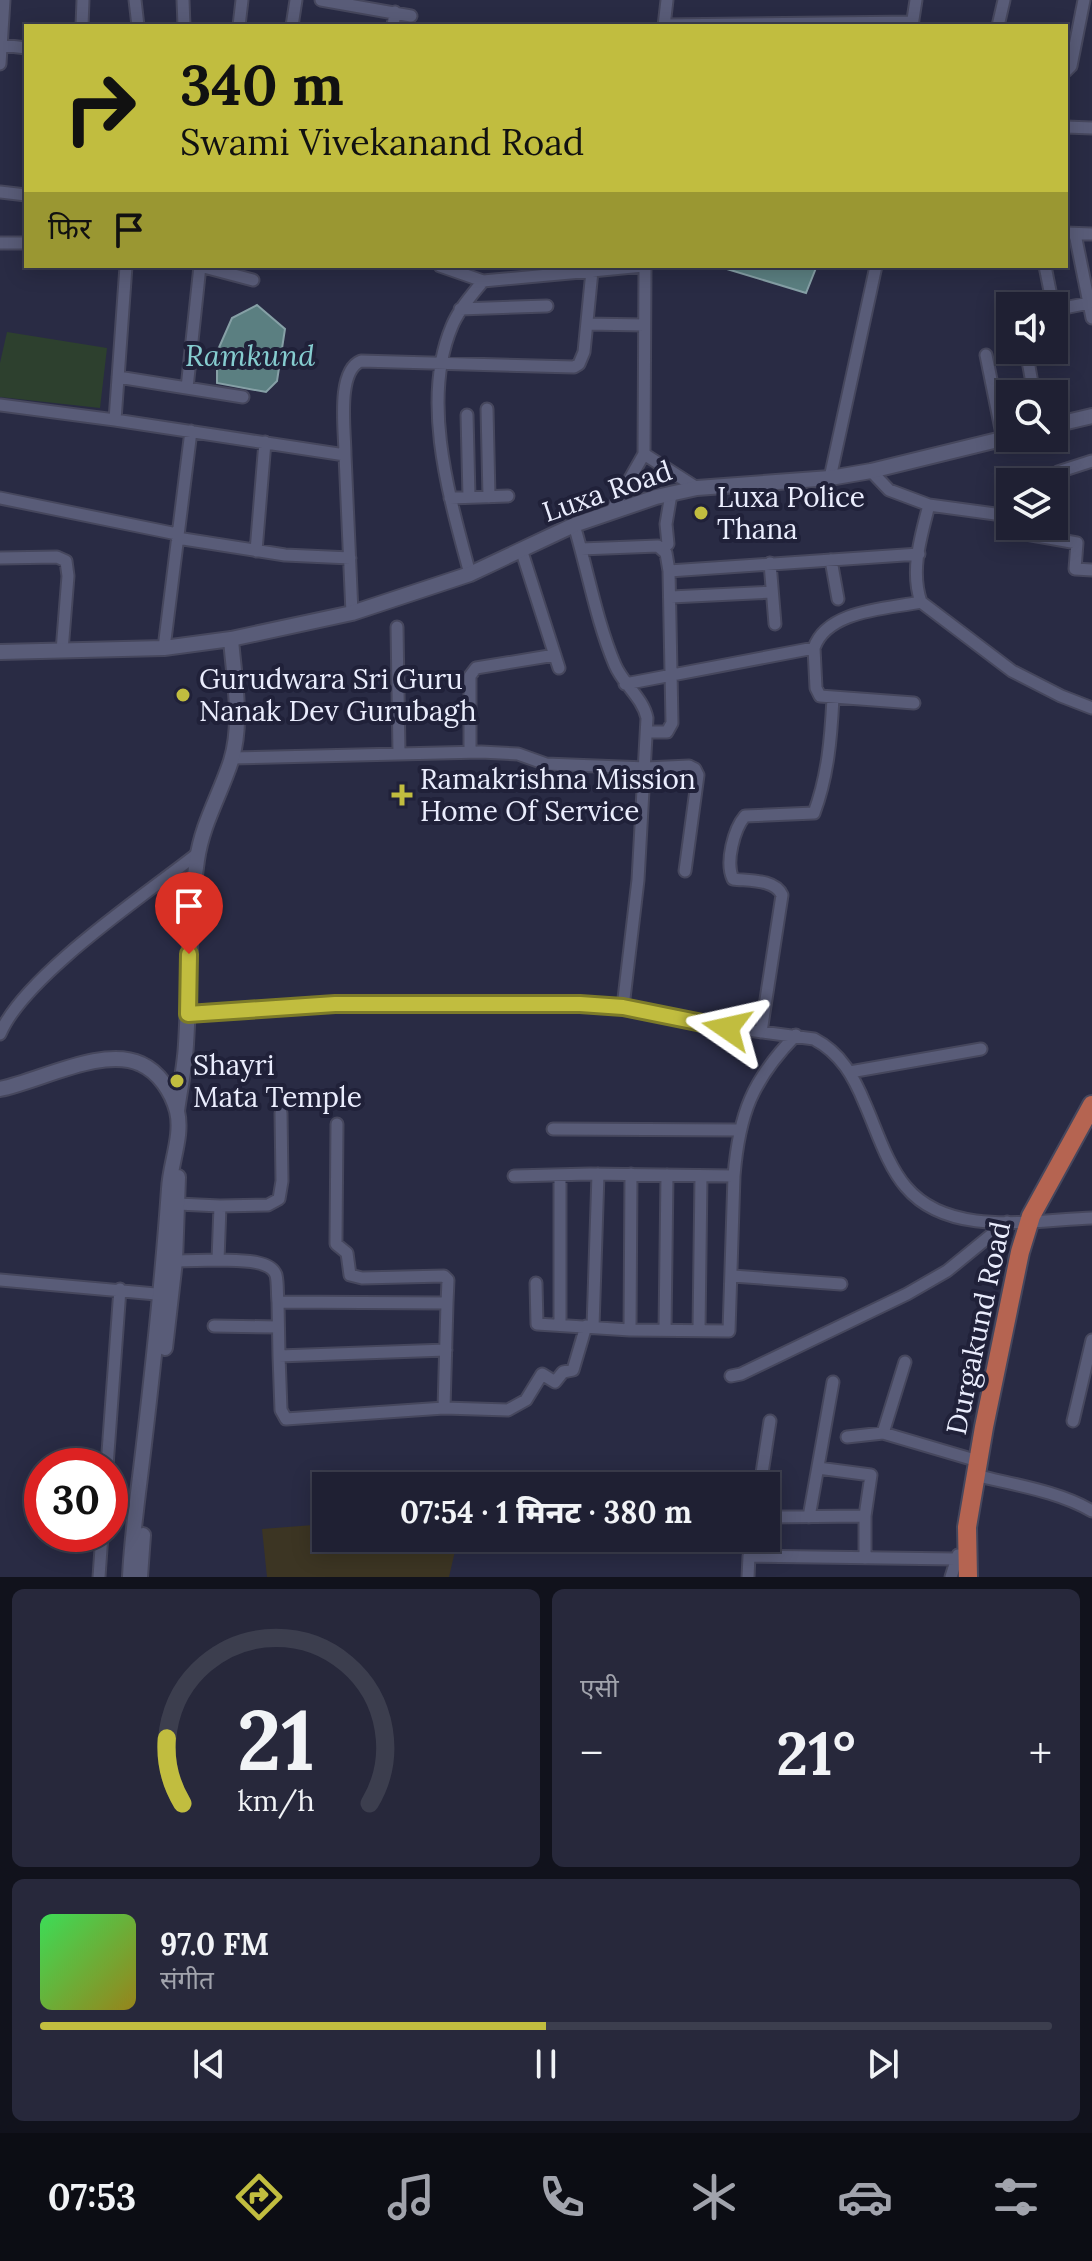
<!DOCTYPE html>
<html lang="hi">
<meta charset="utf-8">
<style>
:root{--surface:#1f2033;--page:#27283b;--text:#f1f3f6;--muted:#a1a3ac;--line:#3c3e4e;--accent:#c1bd3f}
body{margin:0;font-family:Lora,"Noto Sans Devanagari",serif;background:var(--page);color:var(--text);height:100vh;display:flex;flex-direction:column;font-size:30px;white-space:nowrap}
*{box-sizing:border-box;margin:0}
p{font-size:26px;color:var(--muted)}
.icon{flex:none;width:44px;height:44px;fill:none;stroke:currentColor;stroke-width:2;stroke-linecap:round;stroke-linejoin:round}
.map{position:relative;height:1577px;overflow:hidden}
.drawer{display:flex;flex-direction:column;gap:12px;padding:12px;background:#11121c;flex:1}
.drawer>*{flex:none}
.banner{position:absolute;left:24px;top:24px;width:1044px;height:244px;border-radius:0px;box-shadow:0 4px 20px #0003,0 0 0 2px var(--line);background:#c1bd3f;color:#111;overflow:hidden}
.tools{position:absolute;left:996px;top:292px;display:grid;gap:16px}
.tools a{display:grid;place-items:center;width:72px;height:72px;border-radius:0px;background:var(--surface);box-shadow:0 4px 20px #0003,0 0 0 2px var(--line);font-size:40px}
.speed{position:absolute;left:24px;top:1448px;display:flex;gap:16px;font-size:40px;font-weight:700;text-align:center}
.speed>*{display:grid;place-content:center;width:104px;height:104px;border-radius:50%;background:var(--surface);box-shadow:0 4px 20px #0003,0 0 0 2px var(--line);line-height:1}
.speed .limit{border:12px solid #d22;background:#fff;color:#111}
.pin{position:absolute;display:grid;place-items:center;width:68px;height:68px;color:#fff;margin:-82px -34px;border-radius:50% 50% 50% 0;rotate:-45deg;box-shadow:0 0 8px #0007}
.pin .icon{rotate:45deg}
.me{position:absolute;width:88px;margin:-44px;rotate:281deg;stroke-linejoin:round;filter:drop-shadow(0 0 6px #0008)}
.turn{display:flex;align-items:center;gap:28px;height:168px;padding:0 24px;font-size:36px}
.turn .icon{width:104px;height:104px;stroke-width:2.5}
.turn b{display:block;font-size:56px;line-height:68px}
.then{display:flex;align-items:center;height:76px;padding:0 24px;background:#0003;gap:16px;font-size:30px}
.big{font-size:60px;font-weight:800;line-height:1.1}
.drawer .tile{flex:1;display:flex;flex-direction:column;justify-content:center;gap:12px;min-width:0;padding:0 28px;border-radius:12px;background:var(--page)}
.drawer .dial{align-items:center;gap:0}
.dial svg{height:208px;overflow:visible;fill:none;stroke:var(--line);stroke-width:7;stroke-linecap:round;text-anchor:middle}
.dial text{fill:var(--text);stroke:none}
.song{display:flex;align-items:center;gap:24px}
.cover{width:96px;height:96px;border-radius:12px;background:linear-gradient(135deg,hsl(130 70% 55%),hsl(50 70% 35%))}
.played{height:8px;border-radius:4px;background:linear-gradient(90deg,var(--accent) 50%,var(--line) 50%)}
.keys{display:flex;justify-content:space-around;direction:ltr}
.heat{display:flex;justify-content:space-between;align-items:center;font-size:44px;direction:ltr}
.drawer .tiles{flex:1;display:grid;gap:12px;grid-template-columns:1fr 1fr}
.tile:last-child{grid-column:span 2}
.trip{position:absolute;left:312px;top:1472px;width:468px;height:80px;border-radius:0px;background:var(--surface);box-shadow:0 4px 20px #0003,0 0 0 2px var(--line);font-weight:800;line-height:80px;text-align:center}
.menu{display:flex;height:128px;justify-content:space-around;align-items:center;background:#0c0d14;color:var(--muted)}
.menu .icon{width:56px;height:56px}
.menu .active{color:var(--accent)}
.menu b{font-size:36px;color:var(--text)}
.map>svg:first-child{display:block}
.industrial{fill:#3c3523}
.green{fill:#2d402e}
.water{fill:#5b7f81;stroke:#86a0a6;stroke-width:2}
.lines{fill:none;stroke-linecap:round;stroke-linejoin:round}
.minor-casing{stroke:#46475d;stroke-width:15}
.tertiary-casing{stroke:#46475d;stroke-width:18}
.primary-casing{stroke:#46475d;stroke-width:22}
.minor{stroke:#595c78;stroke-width:11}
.tertiary{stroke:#595c78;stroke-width:14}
.primary{stroke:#b56451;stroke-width:18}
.route-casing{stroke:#7d7b29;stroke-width:20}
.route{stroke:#c1bd3f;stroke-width:14}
.poi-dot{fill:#c1bd3f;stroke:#202139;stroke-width:3}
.labels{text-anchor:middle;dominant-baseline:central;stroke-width:8;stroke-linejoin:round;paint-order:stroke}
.street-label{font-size:28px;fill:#eaedfd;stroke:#202139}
.poi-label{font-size:28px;fill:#eaedfd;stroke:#202139;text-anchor:start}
.water-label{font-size:30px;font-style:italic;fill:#86cdd0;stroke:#202139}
</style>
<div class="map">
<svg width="1092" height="1577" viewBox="0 0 1092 1577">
<rect width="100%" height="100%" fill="#292b44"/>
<path class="industrial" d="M326,1524V1538H458L449,1577H267L262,1529Z"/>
<path class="green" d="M7,332L107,348L100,408L0,397V363Z"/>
<path class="water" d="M717,266H832L831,269L816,268L806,293Z
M257,305L285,329L277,381L266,392L217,383V352L232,318Z"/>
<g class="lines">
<defs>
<path id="minor" d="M135,0L138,26
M183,0L184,26
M321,0L411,16
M664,25L913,22
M82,26L83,0
M239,26L242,0
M292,26L296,0
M393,26L395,12
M664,26L667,0
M912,26L916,0
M998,26L1004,0
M2,45L26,48
M0,64L4,0
M1066,71L1071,66L1084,0
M1066,127L1092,128
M0,192L26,195
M1066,233L1092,234
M1075,234L1092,318
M0,243H26
M200,266L253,280
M440,266L483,281
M1045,266L1053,306
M460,309L547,306
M1054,310L1089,303
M587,324L644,325
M1026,350L1034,394
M986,355L1003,439
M118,377L243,397
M187,388L200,266
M0,405L115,420L126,266
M487,409L489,497
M467,415L469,497
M115,420L345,455L352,613
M644,454L697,488
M345,455C345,431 336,371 361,361L574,367L579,364L584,352L592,271L643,266
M871,471L889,490L929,505C921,536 910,571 921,602L1012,671L1061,696L1092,708
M830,478L876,266
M1047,482L1058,472L1092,461
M0,498L177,534
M450,498L508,496
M929,505L1010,516
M611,512L644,454L645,266
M574,525C588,571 596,620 615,665C623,684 643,698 647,718L638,880L623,1007
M1027,526L1026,534L1077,543L1075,569L1092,570
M177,538L285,555L350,558
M668,544L666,524L671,494
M521,549L559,668
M581,549L658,546L666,553L669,571L919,554
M256,551L265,442
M0,558L57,557L66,561L68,576L62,651
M831,560L838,599
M770,563L775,624
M470,574C450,499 420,401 452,326C459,309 472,295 483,281L592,271V266
M671,597L772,592
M397,627L399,753
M164,648L191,431
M814,648L816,688L820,696L914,703
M625,684L814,648C827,610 886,609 921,602
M648,732H667L672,723L669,571
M470,752V676L476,668L555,655
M231,758L481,752L518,754L546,764L646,768L689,766L695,769L698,775L685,871
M188,1014L335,1004H580L623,1007L710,1025L814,1039C841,1053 854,1077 865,1104C877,1131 887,1165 906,1187C949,1238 1034,1220 1092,1218
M761,1032L782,895C775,879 749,881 733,879C725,862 734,829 745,816L814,813C828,776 831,737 833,698
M0,1034C24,976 145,895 197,854
M850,1072L981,1049
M337,1124L336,1239V1244L347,1253L350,1275L362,1278L444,1276L448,1280L447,1303
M553,1129L739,1130
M560,1175V1325
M514,1176L590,1174L734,1176C739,1114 752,1080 796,1035
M178,1204L220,1206L218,1260C233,1261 270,1258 276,1275C278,1283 277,1294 278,1302L447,1303L444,1408L286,1419L281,1410L279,1356
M220,1206L268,1205L279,1199L282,1181L281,1113
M175,1261L218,1260
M733,1276L841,1284
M0,1280L167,1295
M536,1283L537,1324L630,1330L729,1331L734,1176
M278,1302L279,1356L446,1350
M214,1326L278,1327
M593,1327L598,1174
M630,1330L631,1174
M665,1330L667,1175
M699,1330L701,1176
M905,1362L883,1433L978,1461
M731,1376L741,1374L907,1294L947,1271L1007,1222
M444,1408L508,1410L526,1400L542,1374L555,1382L563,1372L573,1370L586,1326
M1073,1421L1092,1340
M847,1437L883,1433
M107,1466L120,1289
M818,1468L871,1475L865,1516
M975,1475C1014,1485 1058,1491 1092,1511
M760,1486L770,1421
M766,1517L865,1516V1558
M809,1517L833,1382
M99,1577L102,1534
M748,1577L749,1556L956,1559
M951,1577L958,1555"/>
<path id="tertiary" d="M1054,425L1092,416
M0,652L164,648L231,639L352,613L470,574L574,525L656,497L697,488L830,478L871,471L1010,437
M0,1089C40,1081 103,1046 141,1064C159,1072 172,1092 177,1111C183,1136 170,1164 169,1189C163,1275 154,1359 144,1444C139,1488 132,1533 130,1577
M177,1111C180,1088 185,1066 186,1044C190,982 188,921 197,860C202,824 220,795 231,761C243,722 234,679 231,639
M165,1348L175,1261L178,1177
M140,1577L143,1535"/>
<path id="primary" d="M968,1577L967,1527L984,1427L1020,1252L1031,1216L1092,1105"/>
</defs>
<use href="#minor" class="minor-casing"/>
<use href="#tertiary" class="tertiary-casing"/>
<use href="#primary" class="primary-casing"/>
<use href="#minor" class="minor"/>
<use href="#tertiary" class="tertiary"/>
<use href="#primary" class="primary"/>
</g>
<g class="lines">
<defs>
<path id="route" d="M189,954L188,1014L335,1004H580L623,1007L727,1028"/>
</defs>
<use href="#route" class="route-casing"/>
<use href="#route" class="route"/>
</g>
<g class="poi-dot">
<circle cx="701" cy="513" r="8"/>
<circle cx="183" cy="695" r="8"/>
<path d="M398 783h8v8h8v8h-8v8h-8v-8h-8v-8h8z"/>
<circle cx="177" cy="1081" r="8"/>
</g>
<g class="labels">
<g class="street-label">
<text transform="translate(607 491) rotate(-19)">Luxa Road</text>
<text transform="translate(978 1328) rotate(-78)">Durgakund Road</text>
</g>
<g class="poi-label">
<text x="717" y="497">Luxa Police<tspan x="717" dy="32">Thana</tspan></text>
<text x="199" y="679">Gurudwara Sri Guru<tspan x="199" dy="32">Nanak Dev Gurubagh</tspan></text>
<text x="420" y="779">Ramakrishna Mission<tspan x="420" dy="32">Home Of Service</tspan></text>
<text x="193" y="1065">Shayri<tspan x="193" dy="32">Mata Temple</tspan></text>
</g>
<g class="water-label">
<text x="250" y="355">Ramkund</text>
</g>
</g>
</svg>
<div class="tools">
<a><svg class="icon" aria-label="sound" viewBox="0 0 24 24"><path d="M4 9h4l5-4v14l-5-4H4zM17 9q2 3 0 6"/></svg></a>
<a><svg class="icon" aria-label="search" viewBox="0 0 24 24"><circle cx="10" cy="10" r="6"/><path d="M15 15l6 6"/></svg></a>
<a><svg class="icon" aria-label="layers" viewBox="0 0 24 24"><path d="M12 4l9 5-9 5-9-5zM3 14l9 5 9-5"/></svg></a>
</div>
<div class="speed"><div class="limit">30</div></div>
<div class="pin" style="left:189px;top:954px;background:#d93025"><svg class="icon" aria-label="arrive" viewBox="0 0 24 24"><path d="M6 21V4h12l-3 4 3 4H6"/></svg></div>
<svg class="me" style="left:727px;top:1028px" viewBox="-20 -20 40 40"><path d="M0-17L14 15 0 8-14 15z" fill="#c1bd3f" stroke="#fff" stroke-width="4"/></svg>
<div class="trip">07:54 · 1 मिनट · 380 m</div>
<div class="banner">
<div class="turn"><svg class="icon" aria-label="right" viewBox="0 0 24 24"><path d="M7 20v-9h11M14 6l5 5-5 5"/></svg><div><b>340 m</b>Swami Vivekanand Road</div></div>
<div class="then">फिर<svg class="icon" aria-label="arrive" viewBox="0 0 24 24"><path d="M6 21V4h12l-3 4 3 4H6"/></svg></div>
</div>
</div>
<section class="drawer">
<div class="tiles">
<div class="tile dial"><svg viewBox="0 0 100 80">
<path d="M14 69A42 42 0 1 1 86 69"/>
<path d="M14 69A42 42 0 0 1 8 44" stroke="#c1bd3f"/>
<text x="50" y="56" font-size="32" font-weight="700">21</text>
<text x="50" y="72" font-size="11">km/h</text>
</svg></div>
<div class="tile"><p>एसी</p>
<div class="heat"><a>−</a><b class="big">21°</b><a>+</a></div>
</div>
<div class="tile">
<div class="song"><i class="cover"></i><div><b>97.0 FM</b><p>संगीत</p></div></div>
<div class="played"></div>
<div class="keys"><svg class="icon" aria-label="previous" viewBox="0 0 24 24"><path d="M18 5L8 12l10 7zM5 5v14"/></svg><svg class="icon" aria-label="pause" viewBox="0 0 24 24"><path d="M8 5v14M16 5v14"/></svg><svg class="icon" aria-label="next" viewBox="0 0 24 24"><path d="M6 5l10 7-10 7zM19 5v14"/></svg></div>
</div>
</div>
</section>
<nav class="menu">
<b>07:53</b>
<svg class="icon active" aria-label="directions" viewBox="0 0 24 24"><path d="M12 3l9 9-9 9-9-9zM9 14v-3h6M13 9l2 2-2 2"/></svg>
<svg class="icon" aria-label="music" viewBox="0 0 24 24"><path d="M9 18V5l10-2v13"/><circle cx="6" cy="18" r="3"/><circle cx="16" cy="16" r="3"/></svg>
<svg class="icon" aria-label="phone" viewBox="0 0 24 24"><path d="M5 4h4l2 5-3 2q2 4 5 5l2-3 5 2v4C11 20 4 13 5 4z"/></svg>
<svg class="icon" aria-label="climate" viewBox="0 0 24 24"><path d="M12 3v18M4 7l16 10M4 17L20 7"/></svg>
<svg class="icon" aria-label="car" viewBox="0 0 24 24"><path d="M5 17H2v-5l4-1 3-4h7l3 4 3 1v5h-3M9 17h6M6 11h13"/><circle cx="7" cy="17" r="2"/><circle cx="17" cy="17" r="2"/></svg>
<svg class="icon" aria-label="filters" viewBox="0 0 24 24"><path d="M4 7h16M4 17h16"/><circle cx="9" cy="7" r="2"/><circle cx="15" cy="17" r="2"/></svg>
</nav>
